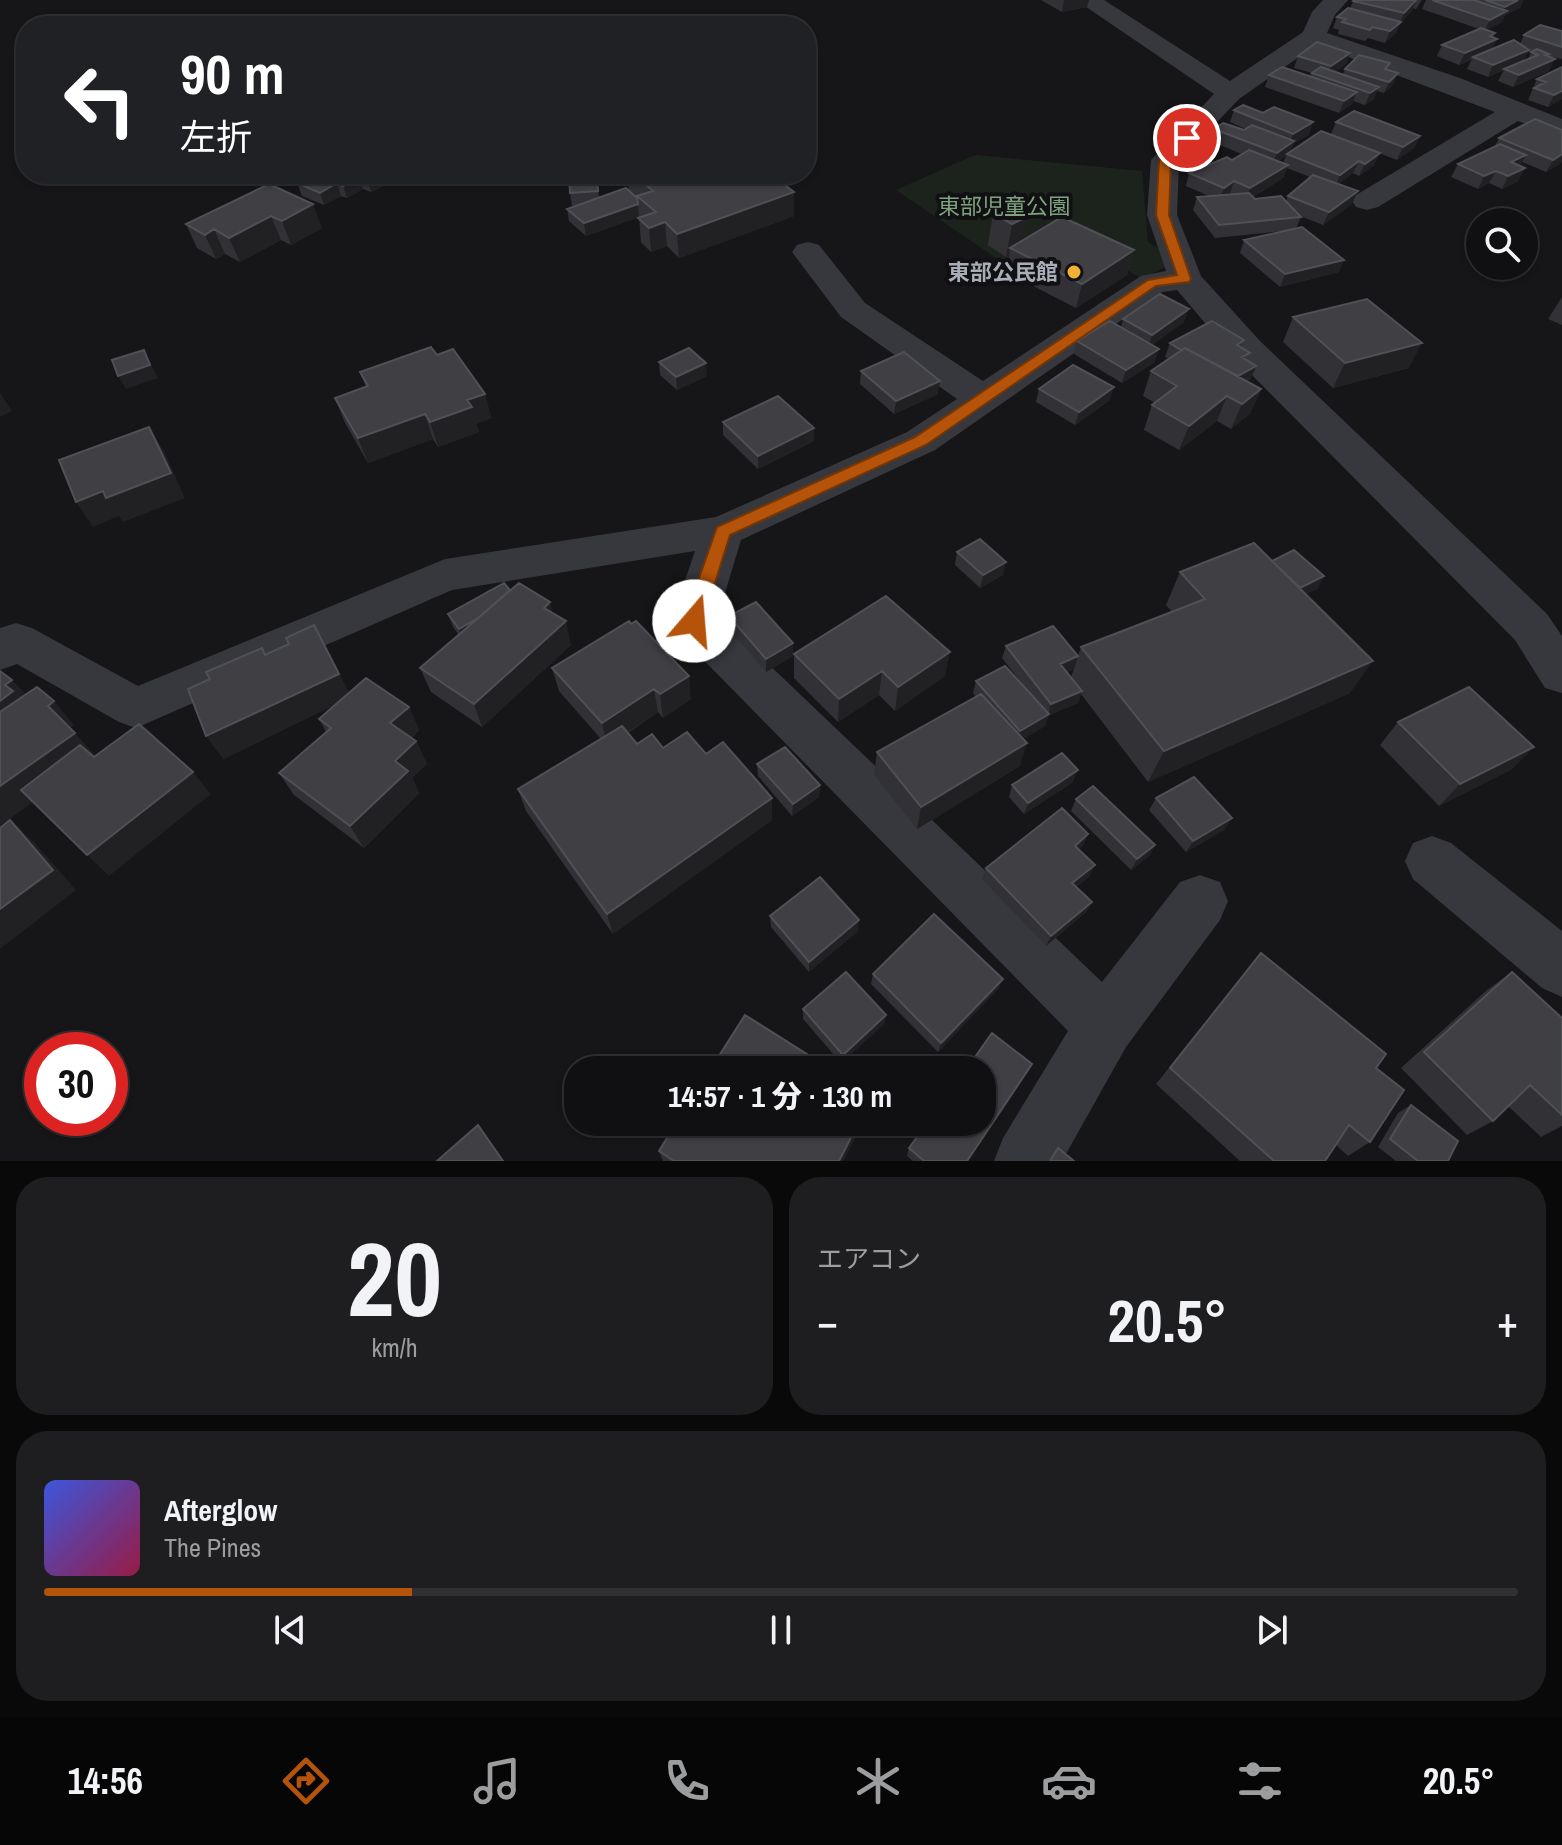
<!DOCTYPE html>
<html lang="ja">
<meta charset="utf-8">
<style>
:root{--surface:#101012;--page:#1e1e20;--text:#f1f3f6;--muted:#9c9d9f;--line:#303032;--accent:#b45309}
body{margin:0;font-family:"Archivo Narrow","Noto Sans JP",sans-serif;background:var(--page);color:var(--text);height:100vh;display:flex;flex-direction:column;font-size:30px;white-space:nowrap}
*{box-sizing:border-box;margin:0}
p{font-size:26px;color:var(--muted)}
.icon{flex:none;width:44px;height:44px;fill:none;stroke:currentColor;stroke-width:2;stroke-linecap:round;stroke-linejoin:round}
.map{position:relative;height:1161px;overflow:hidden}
.drawer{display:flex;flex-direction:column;gap:16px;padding:16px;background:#09090a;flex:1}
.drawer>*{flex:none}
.banner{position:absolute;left:16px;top:16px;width:800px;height:168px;border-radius:32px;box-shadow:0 2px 6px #0004,0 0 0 2px var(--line);background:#202124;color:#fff;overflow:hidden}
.tools{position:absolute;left:1466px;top:208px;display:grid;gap:16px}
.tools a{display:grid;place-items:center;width:72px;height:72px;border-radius:50%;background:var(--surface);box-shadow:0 2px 6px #0004,0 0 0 2px var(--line);font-size:40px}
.speed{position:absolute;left:24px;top:1032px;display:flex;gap:16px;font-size:40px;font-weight:700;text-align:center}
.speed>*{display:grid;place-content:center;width:104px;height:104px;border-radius:50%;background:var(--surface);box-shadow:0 2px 6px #0004,0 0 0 2px var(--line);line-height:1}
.speed .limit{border:12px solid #d22;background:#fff;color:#111}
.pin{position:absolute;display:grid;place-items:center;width:68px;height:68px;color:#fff;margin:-34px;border:4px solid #fff;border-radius:50%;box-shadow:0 2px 8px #0007}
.me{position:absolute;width:88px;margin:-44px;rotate:18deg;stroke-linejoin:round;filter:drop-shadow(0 0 6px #0008)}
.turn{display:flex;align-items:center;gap:28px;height:168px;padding:0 32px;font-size:36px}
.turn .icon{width:104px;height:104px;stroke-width:2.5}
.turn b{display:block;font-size:56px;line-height:68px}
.big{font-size:60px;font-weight:800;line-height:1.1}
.drawer .card{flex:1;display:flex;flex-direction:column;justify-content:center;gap:12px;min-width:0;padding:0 28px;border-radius:32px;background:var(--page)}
.drawer .dial{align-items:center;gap:0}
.dial b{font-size:104px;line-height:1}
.song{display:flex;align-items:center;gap:24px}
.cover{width:96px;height:96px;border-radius:12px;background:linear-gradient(135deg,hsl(230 70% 55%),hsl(340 70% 35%))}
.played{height:8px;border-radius:4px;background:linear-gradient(90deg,var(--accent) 25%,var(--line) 25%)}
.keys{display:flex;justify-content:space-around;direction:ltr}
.heat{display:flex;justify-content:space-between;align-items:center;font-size:44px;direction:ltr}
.drawer .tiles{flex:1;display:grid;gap:16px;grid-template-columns:1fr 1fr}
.card:last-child{grid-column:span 2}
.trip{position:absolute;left:564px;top:1056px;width:432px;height:80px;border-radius:32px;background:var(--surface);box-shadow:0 2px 6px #0004,0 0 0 2px var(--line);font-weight:800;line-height:80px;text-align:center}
.dock{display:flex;height:128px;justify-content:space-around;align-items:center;background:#060607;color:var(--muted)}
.dock .icon{width:56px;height:56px}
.dock .on{color:var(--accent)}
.dock b{font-size:36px;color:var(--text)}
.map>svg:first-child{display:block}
.green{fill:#1c231d}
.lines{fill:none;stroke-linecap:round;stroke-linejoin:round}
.minor{fill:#37383d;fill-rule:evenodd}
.wall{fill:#323236;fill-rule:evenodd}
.shaded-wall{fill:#212124}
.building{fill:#3f3f44;stroke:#4f5156;stroke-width:2}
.route{fill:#b45309;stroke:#753606;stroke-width:2}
.poi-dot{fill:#f2b134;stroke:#111113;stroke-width:3}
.labels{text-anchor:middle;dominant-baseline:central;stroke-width:8;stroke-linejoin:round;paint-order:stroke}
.far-park-label{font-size:22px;fill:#7fa381;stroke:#111113}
.far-poi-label{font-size:22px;font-weight:bold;fill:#a8adb8;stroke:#111113;text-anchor:end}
</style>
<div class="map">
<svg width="1562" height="1161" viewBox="0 0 1562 1161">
<rect width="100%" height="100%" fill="#161618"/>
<path class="green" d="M975,155L1142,171L1148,242L1177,260L1143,279L1060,234L1002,262L896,190Z"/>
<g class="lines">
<path class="minor" d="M1076,0H1104L1230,81L1303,32L1312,12L1323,0H1348L1335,15L1327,33L1460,78L1562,119V137L1518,121L1378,207L1367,210L1356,207L1352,201L1356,195L1495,112L1316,45L1239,99L1179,162L1177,215L1201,276L1260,341L1547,614L1562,636V693L1545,688L1515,640L1234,357L1177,290L1162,292L935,450L741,540L718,616L1102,982L1180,882L1200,875L1220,882L1228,901L1220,920L1126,1047L1062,1161H994L1003,1138L1068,1031L678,634L671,621L695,551L452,590L136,728L119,722L17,664L0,670V628L16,623L32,628L138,686L445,559L716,517L907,432L957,399L841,317L792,252L797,245L808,242L819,245L865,303L983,381L1141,276L1166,271L1147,215L1151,160L1214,94Z
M1432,836L1451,843L1562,931V997L1542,988L1413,879L1405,861L1413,843Z"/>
</g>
<path class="wall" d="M1041,0H1089L1087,7L1062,12Z
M1354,0H1422L1416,9L1413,8L1400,24L1396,33L1385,43L1368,38L1365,41L1338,34L1339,30L1333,28L1337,17L1350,8Z
M1426,0H1523L1520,8L1505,15L1502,22L1486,30L1495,33L1493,37L1492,49L1520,44L1524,35L1562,31V59L1548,56L1549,71L1513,87L1498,81L1504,70L1488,77L1467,69L1472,59L1459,65L1437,56L1442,45L1479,29L1422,9ZM1529,50L1533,51L1531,52L1528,59L1523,61Z
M1350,53L1346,64L1335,72L1343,74L1345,69L1390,63L1388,70L1393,85L1384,93L1377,91L1374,99L1365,105L1353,101L1352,104L1339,113L1265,87L1269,75L1310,76L1312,73L1294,68L1298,56Z
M1562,67V99L1548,107L1528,100L1537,79Z
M1234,110L1309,135L1294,143L1290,152L1331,134L1336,122L1420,136L1414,148L1397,160L1379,153L1374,165L1359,176L1353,173L1338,184L1352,204L1323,225L1298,215L1301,217L1296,228L1339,272L1280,287L1240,253L1244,240L1283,231L1215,238L1193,210L1197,197L1209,196L1186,186L1189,173L1232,160L1242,154L1210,141L1214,129L1244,130L1246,129L1230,122ZM1286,156L1283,164L1278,161ZM1287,168L1310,177L1288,196L1286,201L1255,199L1253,197L1283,178Z
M1499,138L1562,162L1546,172L1522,162L1520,166L1525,168L1518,181L1502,189L1489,183L1478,189L1451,177L1458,164L1495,146Z
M315,174L385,179L387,184L371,192L363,189L347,198L341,196L324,205L302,196L297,183Z
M597,174L599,198L629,191L627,174H770L794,192V216L679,258L667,246L651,252L641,242L639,217L586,236L569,221L567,209L577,205L572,206L570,193Z
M269,184L322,228L291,245L281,240L240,262L225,254L216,259L197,248L186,224Z
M1008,206L1022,240L1134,250L1127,275L1076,308L1006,272L1009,256L1006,257L988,245L993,213Z
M1562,297V325L1548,319Z
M1293,317L1409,368L1333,388L1283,342Z
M1123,319L1184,322L1152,345L1155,362L1122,383L1074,354L1077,341L1121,327Z
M1244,340L1241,348L1247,360L1251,379L1247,381L1261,389L1250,414L1231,429L1217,421L1179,450L1144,430L1152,405L1155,403L1143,396L1151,371L1169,359L1165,357L1170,343Z
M437,355L485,394L491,418L476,424L479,432L438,447L433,439L368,463L345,423L335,398L366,387L360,372Z
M659,362L707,376L677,390L660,375Z
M861,371L938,394L894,414L860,384Z
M1039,389L1110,400L1075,425L1036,402Z
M723,422L814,428V441L758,469L723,435Z
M957,552L1003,575L980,588L955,565Z
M1272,560L1324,576L1317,589L1306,594L1350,693L1148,782L1081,694L1078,703L1049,715L1045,726L1023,739L1020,766L917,829L874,775L877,752L976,697L973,693L976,681L1023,685L1002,658L1006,646L1078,656L1081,647L1172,612L1166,605L1180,572ZM1074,669L1071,677L1067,672Z
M510,590L553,614L571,645L482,727L431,692L420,668L459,635L453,627L448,614Z
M729,616L793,656L766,672L729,629Z
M629,621L691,699L663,718L658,712L628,733L637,744L706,754L772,820L613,934L526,811L518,789L601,739L559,691L552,668Z
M314,625L349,693L409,707L419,730L411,738L416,741L427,764L412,778L419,793L364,848L294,795L279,773L326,732L319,719L336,704L223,759L210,679L289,644Z
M794,654L945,676L895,711L879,695L838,722L794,678Z
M1398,722L1512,769L1439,806L1380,745Z
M757,764L820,785L819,797L792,816L758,776Z
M1073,782L1024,814L1009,797L1012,785Z
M1156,798L1232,818L1224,830L1186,852L1149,810Z
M1076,799L1155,845L1149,856L1131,870L1071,811Z
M1088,834L1083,845L1079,849L1090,876L1076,887L1092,902L1086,912L1046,946L982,879L986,868Z
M770,916L858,931L809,972L771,927Z
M1261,953L1370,1142L1348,1156L1336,1145L1325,1161H1240L1156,1084Z
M1512,972L1562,1018V1126L1541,1137L1508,1106L1493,1121L1467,1135L1401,1068L1487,990Z
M873,974L999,988L938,1052L871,984Z
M803,1009L886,1015L884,1024L841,1063L803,1019Z
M1032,1064L968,1161H913L907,1156L909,1148Z
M1411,1105L1448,1161H1396L1378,1147L1398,1113Z
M863,1122L843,1161H663L659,1151Z"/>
<path class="shaded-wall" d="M1064,0H1089L1087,7L1062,12Z
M1416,0L1412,11L1400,24L1396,33L1385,43L1390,31L1400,22L1404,13Z
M1518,0H1523L1520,8L1505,15L1502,22L1484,31L1490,20L1502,14L1505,7Z
M1495,33L1491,41L1497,39L1492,50L1473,57L1459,65L1465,53Z
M1529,50L1523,61L1488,77L1493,65Z
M1350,53L1346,64L1327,78L1331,66Z
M1549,54L1543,65L1555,59L1549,71L1513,87L1519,75Z
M1398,73L1393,85L1384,93L1389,82Z
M1379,87L1374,99L1365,105L1370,93Z
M1562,91V99L1548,107L1554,95Z
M1357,92L1352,104L1339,113L1344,101Z
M1313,122L1309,135L1294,143L1290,153L1272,165L1277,153L1289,145L1293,134Z
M1420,136L1414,148L1397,160L1403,147Z
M1380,153L1374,165L1359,176L1365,164Z
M1562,154V162L1546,172L1553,160Z
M1526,155L1519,168L1511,162Z
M1359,161L1353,173L1335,187L1340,175Z
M1288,165L1283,178L1246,201L1250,188Z
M1525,168L1518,181L1502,189L1508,176Z
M1496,171L1489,183L1478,189L1484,176Z
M378,174H394L385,179L387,184L371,192L368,180Z
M359,177L363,189L347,198L343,186Z
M1234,181L1230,194L1219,201L1224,188Z
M337,183L341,196L324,205L320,193Z
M1358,191L1352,204L1323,225L1329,212Z
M794,192V216L679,258L677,234Z
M313,204L322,228L291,245L282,221Z
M638,204L639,217L586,236L584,223Z
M271,216L281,240L240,262L229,238Z
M1027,217L1021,250L1010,248L1009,256L1006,257L1012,224Z
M665,222L667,246L651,252L649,228Z
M214,229L225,254L216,259L205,235Z
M1134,250L1127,275L1076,308L1082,284Z
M1344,260L1339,272L1280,287L1285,274Z
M1189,309L1184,322L1148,348L1152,335Z
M1422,343L1409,368L1333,388L1345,363Z
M1159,349L1155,362L1122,383L1126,370Z
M144,350L158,378L126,389L118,376Z
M706,363L707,376L677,390L676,377Z
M1256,366L1251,379L1224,394L1230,381Z
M940,381L938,394L894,414L896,401Z
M1114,387L1110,400L1075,425L1079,412Z
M1261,389L1250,414L1231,429L1242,404Z
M0,393L12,411L0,417Z
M485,394L491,418L476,424L479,432L438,447L430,422L467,400Z
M1227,396L1217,421L1179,450L1189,426Z
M425,414L433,439L368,463L358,438Z
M149,427L164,451L185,498L123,522L119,516L93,527L76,502L103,491Z
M814,428V441L758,469V456Z
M1006,562L1003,575L980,588L983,575Z
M1324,576L1317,589L1282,606L1289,593Z
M516,597L463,641L459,629Z
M550,602L556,627L544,608Z
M566,621L571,645L482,727L474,704Z
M314,625L351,697L223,759L206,736Z
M793,643V656L766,672V659Z
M950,652L945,676L895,711L898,687Z
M1078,656L1074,669L1056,677L1060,664Z
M1373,661L1350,693L1148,782L1164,751Z
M882,671L879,695L838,722L839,699Z
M689,676L691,699L663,718L660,694Z
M12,680L34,703L0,741V701L5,685Z
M654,689L658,712L607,746L602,723Z
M1082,691L1078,703L1049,715L1045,726L1017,743L1020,731L1048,715L1051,704Z
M54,701L74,725L69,729L48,706Z
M409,707L419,730L401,746L390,723Z
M75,733L96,756L0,826V786Z
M416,741L427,764L412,778L419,793L364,848L350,826L395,761Z
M1027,743L1020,766L917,829L921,807Z
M1534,747L1512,769L1439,806L1460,784Z
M1078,770L1073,782L1024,814L1028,803Z
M193,772L211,794L109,876L87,855Z
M820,785L819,797L792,816L793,804Z
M772,798V820L613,934L607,914Z
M1232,818L1224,830L1186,852L1193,841Z
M10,820L34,842L76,890L0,949V909Z
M1088,834L1083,845L1070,857L1075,846Z
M1155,845L1149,856L1131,870L1137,859Z
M1095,865L1090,876L1067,894L1072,883Z
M1092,902L1086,912L1046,946L1051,936Z
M859,920L858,931L809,972V962Z
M1003,979L999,988L938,1052L941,1043Z
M886,1015L884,1024L841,1063L843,1055Z
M859,1122H863L843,1161H839Z"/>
<path class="building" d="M1354,0H1416L1404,13L1353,1Z
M1432,0H1474L1507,11L1490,20Z
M1485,0H1518L1505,7Z
M1348,8L1401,22L1390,31L1372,27L1370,30L1342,22L1346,19L1337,17Z
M1540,25L1562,31V47L1524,35Z
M1481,28L1495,33L1490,36L1497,39L1465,53L1442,45Z
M1514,40L1529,50L1493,65L1473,57Z
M1317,42L1350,53L1331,66L1298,56Z
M1537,49L1549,54L1545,55L1555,59L1519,75L1504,69L1538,55L1531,52Z
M1359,55L1390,63L1385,69L1398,73L1389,82L1345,69Z
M1282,67L1357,92L1344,101L1269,75Z
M1321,67L1379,87L1370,93L1312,73Z
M1562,67V91L1554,95L1534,88L1546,82L1537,79Z
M1243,105L1263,113L1274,107L1313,122L1293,134L1234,110Z
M1354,111L1420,136L1403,147L1336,122Z
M1535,119L1562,130V154L1553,160L1499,138Z
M1223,123L1244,130L1252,125L1294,141L1277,153L1214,129Z
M1321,131L1380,153L1365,164L1359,161L1340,175L1287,154Z
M1500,144L1526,155L1511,162L1525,168L1508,176L1496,171L1484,176L1458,164Z
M1249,150L1288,165L1250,188L1234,181L1224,188L1189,173L1227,157L1232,160Z
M315,174H378L368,180L359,177L343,186L337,183L320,193L297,183Z
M581,174H597L598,191L570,193L569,175Z
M634,174H770L794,192L677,234L665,222L649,228L638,218L656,212L637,196L653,191Z
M1313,175L1358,191L1329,212L1288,196Z
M269,184L313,204L282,221L271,216L229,238L214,229L205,235L186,224Z
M626,188L637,198L638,204L584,223L567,209Z
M1249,193L1255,199L1281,196L1301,217L1219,225L1197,197Z
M1008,206L1027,217L1012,224L993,213Z
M1062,217L1134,250L1082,284L1010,248Z
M1302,227L1344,260L1285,274L1244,240Z
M1160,294L1189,309L1152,335L1123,319Z
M1367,299L1422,343L1345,363L1293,317Z
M1110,321L1159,349L1126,370L1077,341Z
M1212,321L1244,340L1237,345L1250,353L1242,357L1256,366L1238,376L1185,348L1181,350L1170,343Z
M431,347L437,355L453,349L485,394L467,400L472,407L430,422L425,414L358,438L335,398L368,386L360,372Z
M689,348L706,363L676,377L659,362Z
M1185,348L1261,389L1242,404L1227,396L1189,426L1152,405L1177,386L1151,371Z
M144,350L150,365L118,376L112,360Z
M904,352L940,381L896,401L861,371Z
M1073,365L1114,387L1079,412L1039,389Z
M778,396L814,428L758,456L723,422Z
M149,427L171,473L106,498L103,491L76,502L59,460Z
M980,539L1006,562L983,575L957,552Z
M1254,543L1373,661L1164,751L1081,647L1205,599L1180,572Z
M1294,550L1324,576L1300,588L1272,561Z
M504,583L510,590L478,618L459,629L448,614Z
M519,583L550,602L544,608L566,621L474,704L420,668Z
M886,596L950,652L898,687L882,671L839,699L794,654Z
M756,602L793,643L766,659L729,616Z
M629,621L631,624L636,621L689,676L660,694L654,689L602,723L552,668Z
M314,625L339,674L206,736L188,689L210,679L206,672L262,648L265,655L289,644L286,638Z
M1053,626L1078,656L1060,664L1082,691L1051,704L1006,646Z
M1005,666L1049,714L1020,731L976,681Z
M0,671L12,680L5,685L13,691L0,701Z
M366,678L409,707L390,723L416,741L395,761L408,771L350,826L279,773L331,728L319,719Z
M37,687L54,701L48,706L75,733L0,786V712Z
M1469,687L1534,747L1460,784L1398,722Z
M981,694L1027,743L921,807L877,752Z
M139,724L193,772L87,855L21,790L80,745L94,757Z
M622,726L637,744L652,734L663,748L687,732L706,754L723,742L772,798L607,914L518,789Z
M785,747L820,785L793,804L757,764Z
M1062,753L1078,770L1028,803L1012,785Z
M1194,777L1232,818L1193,841L1156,798Z
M1093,786L1155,845L1137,859L1076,799Z
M1062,808L1088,834L1075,846L1095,865L1072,883L1092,902L1051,936L986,868Z
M10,820L53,870L0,909V828Z
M820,877L859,920L809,962L770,916Z
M934,914L1003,979L941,1043L873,974Z
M1261,953L1386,1054L1376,1068L1404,1090L1370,1142L1349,1125L1325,1161H1274L1170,1068Z
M846,972L886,1015L843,1055L803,1009Z
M1512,972L1562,1018V1115L1530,1085L1493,1121L1424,1052Z
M745,1015L832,1070H710Z
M992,1033L1032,1064L967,1161H924L909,1148L928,1122H982V1070H966Z
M1411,1105L1458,1141L1448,1161H1418L1390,1139Z
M677,1122H859L839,1161H674L659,1151Z
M478,1125L503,1161H437Z
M1058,1148L1074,1161H1050Z"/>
<path class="route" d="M1182,136L1192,138L1171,161L1169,215L1191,279L1189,282L1156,286L926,445L730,535L703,621L694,628L687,626L684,621L717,527L915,437L1148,280L1177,275L1156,215L1159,160Z"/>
<circle class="poi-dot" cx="1074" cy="272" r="8"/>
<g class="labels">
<g class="far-park-label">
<text x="1004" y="206">東部児童公園</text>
</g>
<g class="far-poi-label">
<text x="1058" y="272">東部公民館</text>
</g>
</g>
</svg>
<div class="tools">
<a><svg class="icon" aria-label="search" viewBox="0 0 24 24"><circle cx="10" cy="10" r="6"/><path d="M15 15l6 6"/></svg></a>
</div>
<div class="speed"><div class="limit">30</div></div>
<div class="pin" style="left:1187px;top:138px;background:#d93025"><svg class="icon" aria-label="arrive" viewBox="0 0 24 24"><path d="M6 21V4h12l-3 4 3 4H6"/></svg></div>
<svg class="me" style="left:694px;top:621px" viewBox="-20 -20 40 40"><circle r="19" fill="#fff"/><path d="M0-13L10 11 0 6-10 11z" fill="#b45309"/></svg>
<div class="trip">14:57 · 1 分 · 130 m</div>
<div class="banner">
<div class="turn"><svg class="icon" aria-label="left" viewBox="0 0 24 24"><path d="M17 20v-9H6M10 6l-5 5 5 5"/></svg><div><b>90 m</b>左折</div></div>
</div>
</div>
<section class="drawer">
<div class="tiles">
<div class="card dial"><b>20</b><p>km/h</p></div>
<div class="card"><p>エアコン</p>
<div class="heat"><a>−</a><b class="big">20.5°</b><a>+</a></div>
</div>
<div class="card">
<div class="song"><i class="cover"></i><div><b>Afterglow</b><p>The Pines</p></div></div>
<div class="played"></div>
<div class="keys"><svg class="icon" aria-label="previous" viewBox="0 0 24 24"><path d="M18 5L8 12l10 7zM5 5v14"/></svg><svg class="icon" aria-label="pause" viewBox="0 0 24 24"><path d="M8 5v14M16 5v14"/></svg><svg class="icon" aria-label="next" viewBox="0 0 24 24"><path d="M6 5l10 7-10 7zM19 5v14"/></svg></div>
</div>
</div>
</section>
<nav class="dock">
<b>14:56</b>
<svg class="icon on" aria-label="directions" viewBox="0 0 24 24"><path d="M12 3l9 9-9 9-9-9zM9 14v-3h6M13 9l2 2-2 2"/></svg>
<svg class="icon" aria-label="music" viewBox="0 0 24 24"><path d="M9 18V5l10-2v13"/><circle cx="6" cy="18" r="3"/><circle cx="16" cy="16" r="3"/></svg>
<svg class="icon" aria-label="phone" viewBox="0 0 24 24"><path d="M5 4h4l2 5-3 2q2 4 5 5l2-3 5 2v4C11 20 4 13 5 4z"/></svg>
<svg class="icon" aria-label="climate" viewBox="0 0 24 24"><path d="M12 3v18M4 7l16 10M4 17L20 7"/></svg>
<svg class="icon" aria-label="car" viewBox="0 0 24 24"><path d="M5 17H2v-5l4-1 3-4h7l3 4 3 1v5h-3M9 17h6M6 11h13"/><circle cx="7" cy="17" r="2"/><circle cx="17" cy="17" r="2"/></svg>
<svg class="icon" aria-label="filters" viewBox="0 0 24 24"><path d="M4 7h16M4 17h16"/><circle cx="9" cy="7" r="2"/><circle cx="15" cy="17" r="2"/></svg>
<b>20.5°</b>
</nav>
